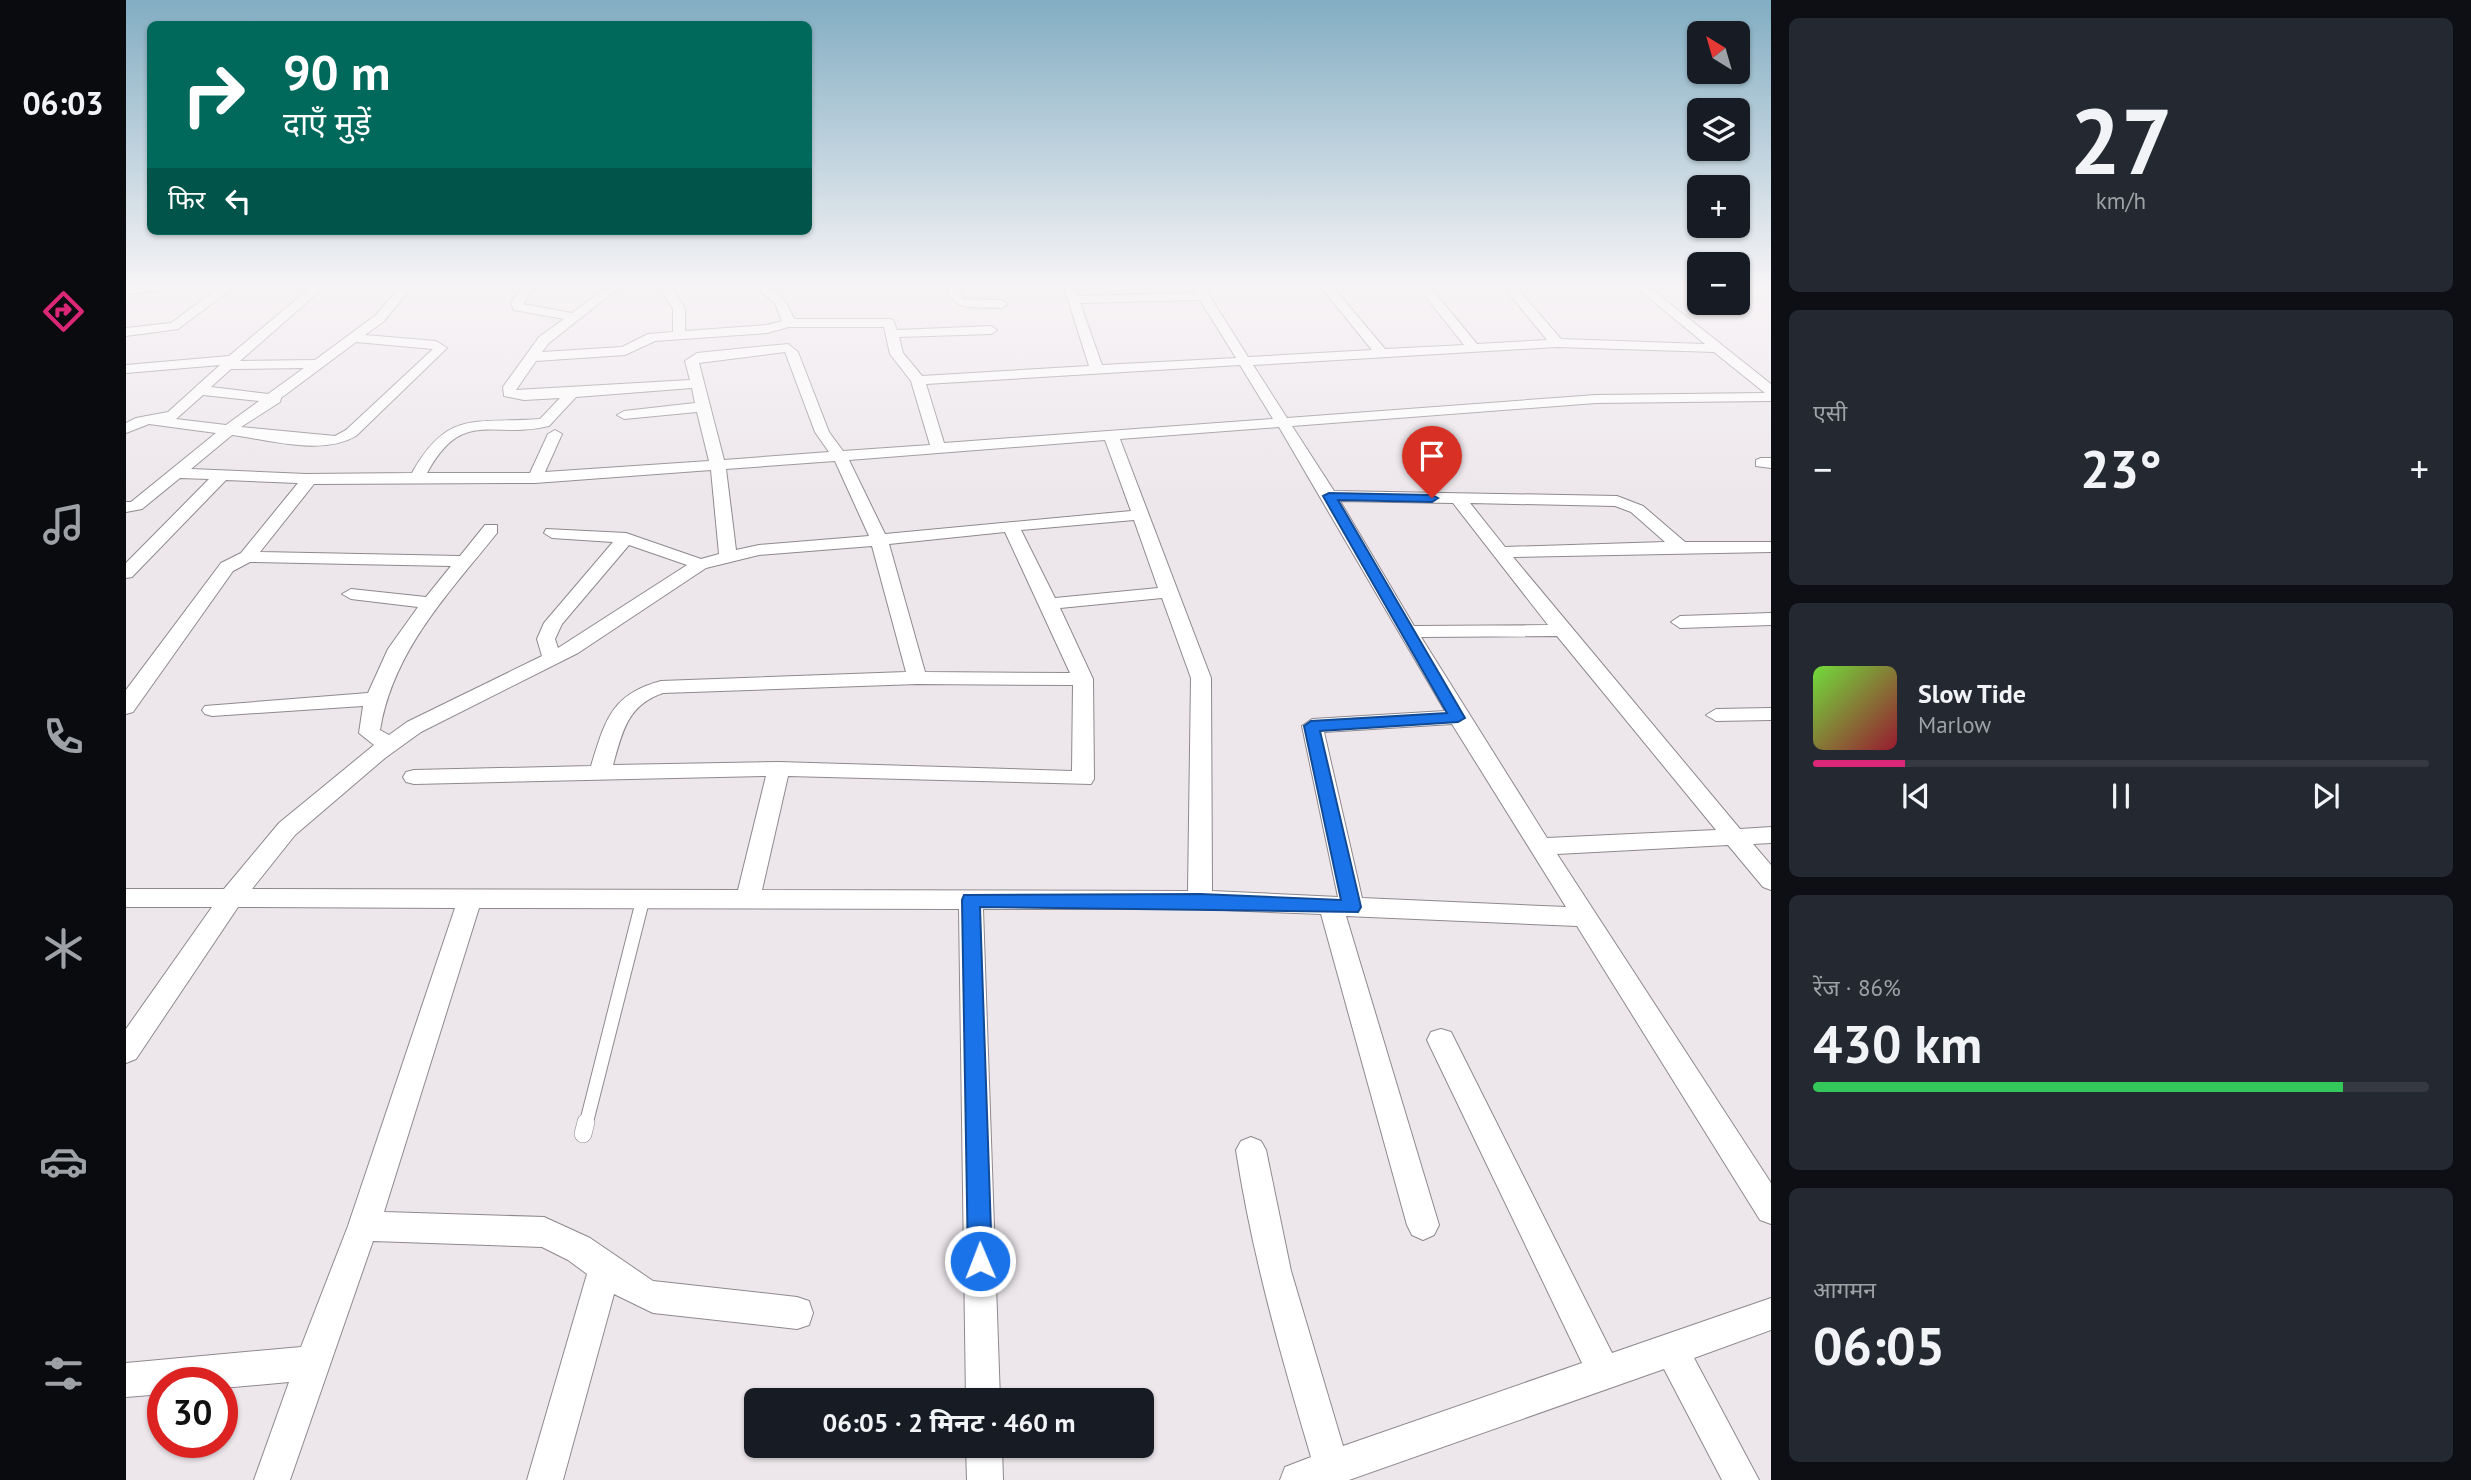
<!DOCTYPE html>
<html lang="hi">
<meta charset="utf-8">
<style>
:root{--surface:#171b24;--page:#242831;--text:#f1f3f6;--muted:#9ea1a6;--line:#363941;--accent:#db2777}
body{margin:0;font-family:"PT Sans","Noto Sans Devanagari",sans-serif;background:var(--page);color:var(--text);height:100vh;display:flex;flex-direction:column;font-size:26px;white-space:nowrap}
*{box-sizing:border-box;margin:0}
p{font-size:23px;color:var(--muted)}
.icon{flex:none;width:38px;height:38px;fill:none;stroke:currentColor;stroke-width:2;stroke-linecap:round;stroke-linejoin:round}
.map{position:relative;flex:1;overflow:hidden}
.panel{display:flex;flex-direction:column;gap:18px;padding:18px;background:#0d0f14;width:700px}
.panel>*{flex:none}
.hud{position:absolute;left:21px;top:21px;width:665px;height:214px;border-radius:10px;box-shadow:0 2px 5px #0004;background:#00695c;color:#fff;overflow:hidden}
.needle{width:46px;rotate:323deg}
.fabs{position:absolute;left:1561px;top:21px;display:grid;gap:14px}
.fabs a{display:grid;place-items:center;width:63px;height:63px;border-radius:10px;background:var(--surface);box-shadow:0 2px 5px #0004;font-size:35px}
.speed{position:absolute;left:21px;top:1367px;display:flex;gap:14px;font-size:35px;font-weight:700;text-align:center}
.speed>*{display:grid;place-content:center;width:91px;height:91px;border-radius:50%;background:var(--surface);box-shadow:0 2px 5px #0004;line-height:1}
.speed .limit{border:10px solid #d22;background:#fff;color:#111}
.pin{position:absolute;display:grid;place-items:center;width:60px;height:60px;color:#fff;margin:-72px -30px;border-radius:50% 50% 50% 0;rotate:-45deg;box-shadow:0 0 7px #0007}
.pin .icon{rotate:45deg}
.me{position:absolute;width:77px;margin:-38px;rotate:359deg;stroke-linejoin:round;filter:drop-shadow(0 0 5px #0008)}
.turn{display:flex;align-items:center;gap:24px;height:147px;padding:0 21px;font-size:32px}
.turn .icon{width:91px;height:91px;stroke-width:2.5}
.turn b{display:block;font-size:49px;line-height:60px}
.then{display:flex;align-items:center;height:66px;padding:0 21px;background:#0003;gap:14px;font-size:26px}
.big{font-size:52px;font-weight:700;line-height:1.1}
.panel .widget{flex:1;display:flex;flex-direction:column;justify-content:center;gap:10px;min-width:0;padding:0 24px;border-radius:10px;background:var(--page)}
.panel .dial{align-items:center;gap:0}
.dial b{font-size:91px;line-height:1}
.song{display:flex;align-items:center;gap:21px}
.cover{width:84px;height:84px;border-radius:10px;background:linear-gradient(135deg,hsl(100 70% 55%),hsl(350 70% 35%))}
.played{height:7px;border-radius:4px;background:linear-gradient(90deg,var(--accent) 15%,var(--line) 15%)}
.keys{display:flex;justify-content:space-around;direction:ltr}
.heat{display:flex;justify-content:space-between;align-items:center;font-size:38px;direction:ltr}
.charge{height:10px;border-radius:5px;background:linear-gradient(90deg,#34c759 86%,var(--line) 0)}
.trip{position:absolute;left:618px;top:1388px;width:410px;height:70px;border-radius:10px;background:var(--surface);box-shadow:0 2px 5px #0004;font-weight:700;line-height:70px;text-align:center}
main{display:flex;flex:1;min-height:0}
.menu{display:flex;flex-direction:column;width:126px;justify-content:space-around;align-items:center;background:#090b0e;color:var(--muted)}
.menu .icon{width:49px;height:49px}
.menu .selected{color:var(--accent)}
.menu b{font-size:32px;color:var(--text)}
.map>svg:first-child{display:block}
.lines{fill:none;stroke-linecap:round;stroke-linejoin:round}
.lane-far1-casing{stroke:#8f898e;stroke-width:15}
.lane-casing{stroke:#8f898e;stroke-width:18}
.street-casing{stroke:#8f898e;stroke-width:2}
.lane-far1{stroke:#fff;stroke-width:13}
.lane{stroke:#fff;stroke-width:17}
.street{fill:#fff;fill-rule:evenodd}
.route{fill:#1a73e8;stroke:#114b97;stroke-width:2}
</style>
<main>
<nav class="menu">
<b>06:03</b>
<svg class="icon selected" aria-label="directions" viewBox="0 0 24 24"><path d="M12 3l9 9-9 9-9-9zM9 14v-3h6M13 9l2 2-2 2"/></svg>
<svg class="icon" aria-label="music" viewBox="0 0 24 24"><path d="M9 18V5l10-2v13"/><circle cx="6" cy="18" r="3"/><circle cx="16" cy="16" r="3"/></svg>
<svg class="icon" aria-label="phone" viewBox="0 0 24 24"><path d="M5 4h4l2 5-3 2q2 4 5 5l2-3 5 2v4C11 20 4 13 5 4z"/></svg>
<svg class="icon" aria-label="climate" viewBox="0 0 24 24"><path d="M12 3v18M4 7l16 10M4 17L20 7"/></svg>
<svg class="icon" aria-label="car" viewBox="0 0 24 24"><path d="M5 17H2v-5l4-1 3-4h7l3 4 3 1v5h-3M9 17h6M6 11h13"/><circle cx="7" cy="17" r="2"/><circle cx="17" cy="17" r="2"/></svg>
<svg class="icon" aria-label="filters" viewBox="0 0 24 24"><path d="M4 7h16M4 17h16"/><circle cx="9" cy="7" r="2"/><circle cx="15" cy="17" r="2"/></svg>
</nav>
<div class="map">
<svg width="1645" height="1480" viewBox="0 0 1645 1480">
<rect width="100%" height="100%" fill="#ede7ec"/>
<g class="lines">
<defs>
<path id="lane-far1" d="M460,1124L517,899"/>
<path id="lane" d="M457,1134L460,1122"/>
<path id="street" d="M0,287H48L42,290L0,294Z
M94,287H108L52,329L0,336V328L45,323Z
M185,287H198L114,361L189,360L250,315L274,287H286L258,321L239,335L310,341L321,348L230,436C196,456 144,440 106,435L65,469L180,474L286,473C322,409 349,424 414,419L434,398L398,400L378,396L377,387L413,337L438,319L388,310L385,303L396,287H408L397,304L446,313L477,290L502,287L485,294L423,343L416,352L496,347L522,334L547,332V309L534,287H546L559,309V331L641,325L656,321L649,303L629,287C652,287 660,300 668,319H763L767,320L771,330L865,326L871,330L865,334L773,337L777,353L796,376L963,366L938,287H948L951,296L1070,293L1066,287H1078L1122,357L1246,350L1195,287H1207L1259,349L1338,345L1292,287H1304L1351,344L1421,340L1378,287H1390L1435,339L1579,344L1510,287H1523L1645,384V401L1470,403L1166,426L1208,491L1491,496L1517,506L1559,542H1645V552L1387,557L1614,829L1645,827V843L1627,844L1645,865V890L1637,887L1602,845L1431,854L1645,1183V1224L1634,1220L1451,926L1220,916L1313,1225L1308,1235L1297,1240L1286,1235L1281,1225L1195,914L1074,909H857L874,1400H840L833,909L353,908L258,1212L418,1217L464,1238L527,1281L671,1297L683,1301L687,1313L683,1325L671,1329L527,1313L488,1294L437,1480H401L461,1274L442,1260L416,1247L247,1241L164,1480H128L163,1382L96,1388V1382H37V1394L0,1397V1363L175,1347L222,1226L329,908L112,907L10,1059L0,1063V1029L86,907H0V889H98L153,823L248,745L233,733L237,706L86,716L79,714L76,710L79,706L242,693L262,649L292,607L225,599L216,594L225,589L300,597L325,566L124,562L107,571L7,712L0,714V690L95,563L115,553L172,483L100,480L6,577L0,578V563L83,479L54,478L16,509L0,512V502H5L90,433L23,424L0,433V423L10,418L42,412L94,365L0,373V365L103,356ZM1074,300L1110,358L976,365L954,303ZM663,327H758L764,354L785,381L804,445L717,451L703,432L672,352L662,344L571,353L559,361L564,380L390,390L410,361L499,355L529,341L641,333ZM230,342L307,349L220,430L209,436L115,427L154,402L155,398ZM1431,347L1588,352L1639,393L1470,395L1161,418L1127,365ZM659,352L689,432L703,452L598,460L573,363ZM1114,365L1147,419L818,443L800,384ZM178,368L142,394L85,387L105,369ZM566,388L569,403L498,411L491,415L498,419L571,412L583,461L419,472L436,434L429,430L422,434L404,473H301C337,407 366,440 423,426L450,397ZM77,395L133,401L100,425L50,419ZM1153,427L1319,711L1186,719L1176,726L1212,897L1086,891L1085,678L994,439ZM979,440L1005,511L759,534L723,460ZM709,461L743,536L633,545L610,550L600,469ZM585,470L593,554L575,559L500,533L420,529L418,533L426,538L487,542L418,623L411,639L416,656L281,722L263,735L254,730C267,650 323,593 371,533V525H359L334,556L134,552L188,484L409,483ZM1214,501L1327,503L1422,625L1288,626ZM1344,503L1489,506L1505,512L1539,542L1379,547ZM1008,520L1032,588L929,598L895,530ZM879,532L944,673L799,672L763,544ZM503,545L561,565L432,648L429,639L436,624ZM746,546L780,672L535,681C485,694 479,721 465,766L288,770L280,772L277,777L280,782L288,784L640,776L612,890L126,889L169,835L259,758L295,732L452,653L580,568L633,555ZM1036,598L1065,678L1062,891L636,890L662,776L965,784L968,779L967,679L934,608ZM1431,636L1590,830L1421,838L1295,637ZM791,684L947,685L946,771L653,762L487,765C496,733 501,705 537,693ZM1326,724L1440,907L1236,898L1198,732Z
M820,287H832L837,299L876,300L882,304L876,308C853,306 827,314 820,287Z
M1635,458H1645V468L1630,466V460Z
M1645,613V625L1554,628L1545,622L1554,616Z
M1645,708V720L1590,721L1580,715L1590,709Z
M1315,1029L1325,1032L1486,1353L1645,1298V1330L1568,1358L1633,1480H1596L1538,1369L1223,1480H1154L1159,1467L1185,1457C1155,1356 1126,1255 1110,1150L1115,1141L1125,1137L1135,1141L1140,1150L1165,1271L1217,1446L1456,1363L1301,1040L1305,1032Z
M840,1446H876L877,1480H841Z"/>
</defs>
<use href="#lane-far1" class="lane-far1-casing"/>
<use href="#lane" class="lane-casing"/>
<use href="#street" class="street-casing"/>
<use href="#lane-far1" class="lane-far1"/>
<use href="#lane" class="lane"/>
<use href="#street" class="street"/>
</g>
<linearGradient id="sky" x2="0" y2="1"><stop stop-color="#82adc2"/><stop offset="0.58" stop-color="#f7f4f6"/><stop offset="1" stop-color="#f7f4f6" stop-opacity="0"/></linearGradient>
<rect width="1645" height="494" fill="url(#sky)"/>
<path class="route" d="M1203,493L1306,495L1312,498L1306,502L1212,500L1339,718L1332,722L1194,731L1235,907L1232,912L854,907L866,1261L862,1269L854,1273L845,1269L842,1261L836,900L838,895L1074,894L1215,900L1178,726L1185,721L1321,713L1197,496Z"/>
</svg>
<div class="fabs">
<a><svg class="needle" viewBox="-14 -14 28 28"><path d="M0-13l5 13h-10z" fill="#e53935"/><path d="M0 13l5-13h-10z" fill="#9ea1a6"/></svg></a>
<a><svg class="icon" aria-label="layers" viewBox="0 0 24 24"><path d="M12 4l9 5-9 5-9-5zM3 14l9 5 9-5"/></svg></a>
<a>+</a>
<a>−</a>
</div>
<div class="speed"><div class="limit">30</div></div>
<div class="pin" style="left:1306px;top:498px;background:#d93025"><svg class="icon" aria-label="arrive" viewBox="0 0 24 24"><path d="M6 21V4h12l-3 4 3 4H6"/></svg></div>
<svg class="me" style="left:854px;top:1261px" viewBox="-20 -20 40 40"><circle r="17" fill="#1a73e8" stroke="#fff" stroke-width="3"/><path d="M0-11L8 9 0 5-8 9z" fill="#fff"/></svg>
<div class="trip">06:05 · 2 मिनट · 460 m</div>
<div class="hud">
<div class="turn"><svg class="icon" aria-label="right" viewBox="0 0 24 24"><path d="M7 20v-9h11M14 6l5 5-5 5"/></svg><div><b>90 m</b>दाएँ मुड़ें</div></div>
<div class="then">फिर<svg class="icon" aria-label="left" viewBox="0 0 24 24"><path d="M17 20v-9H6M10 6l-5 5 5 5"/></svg></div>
</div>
</div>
<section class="panel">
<div class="widget dial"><b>27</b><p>km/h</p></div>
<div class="widget"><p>एसी</p>
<div class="heat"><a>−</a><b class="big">23°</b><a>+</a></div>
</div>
<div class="widget">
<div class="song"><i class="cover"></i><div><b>Slow Tide</b><p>Marlow</p></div></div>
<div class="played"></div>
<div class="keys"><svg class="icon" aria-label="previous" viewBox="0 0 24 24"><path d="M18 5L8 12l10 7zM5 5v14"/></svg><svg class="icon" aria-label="pause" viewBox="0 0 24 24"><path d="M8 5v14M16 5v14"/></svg><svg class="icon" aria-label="next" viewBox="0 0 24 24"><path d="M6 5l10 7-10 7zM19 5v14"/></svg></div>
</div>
<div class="widget"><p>रेंज · 86%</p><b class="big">430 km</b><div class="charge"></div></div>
<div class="widget"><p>आगमन</p><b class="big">06:05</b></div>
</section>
</main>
